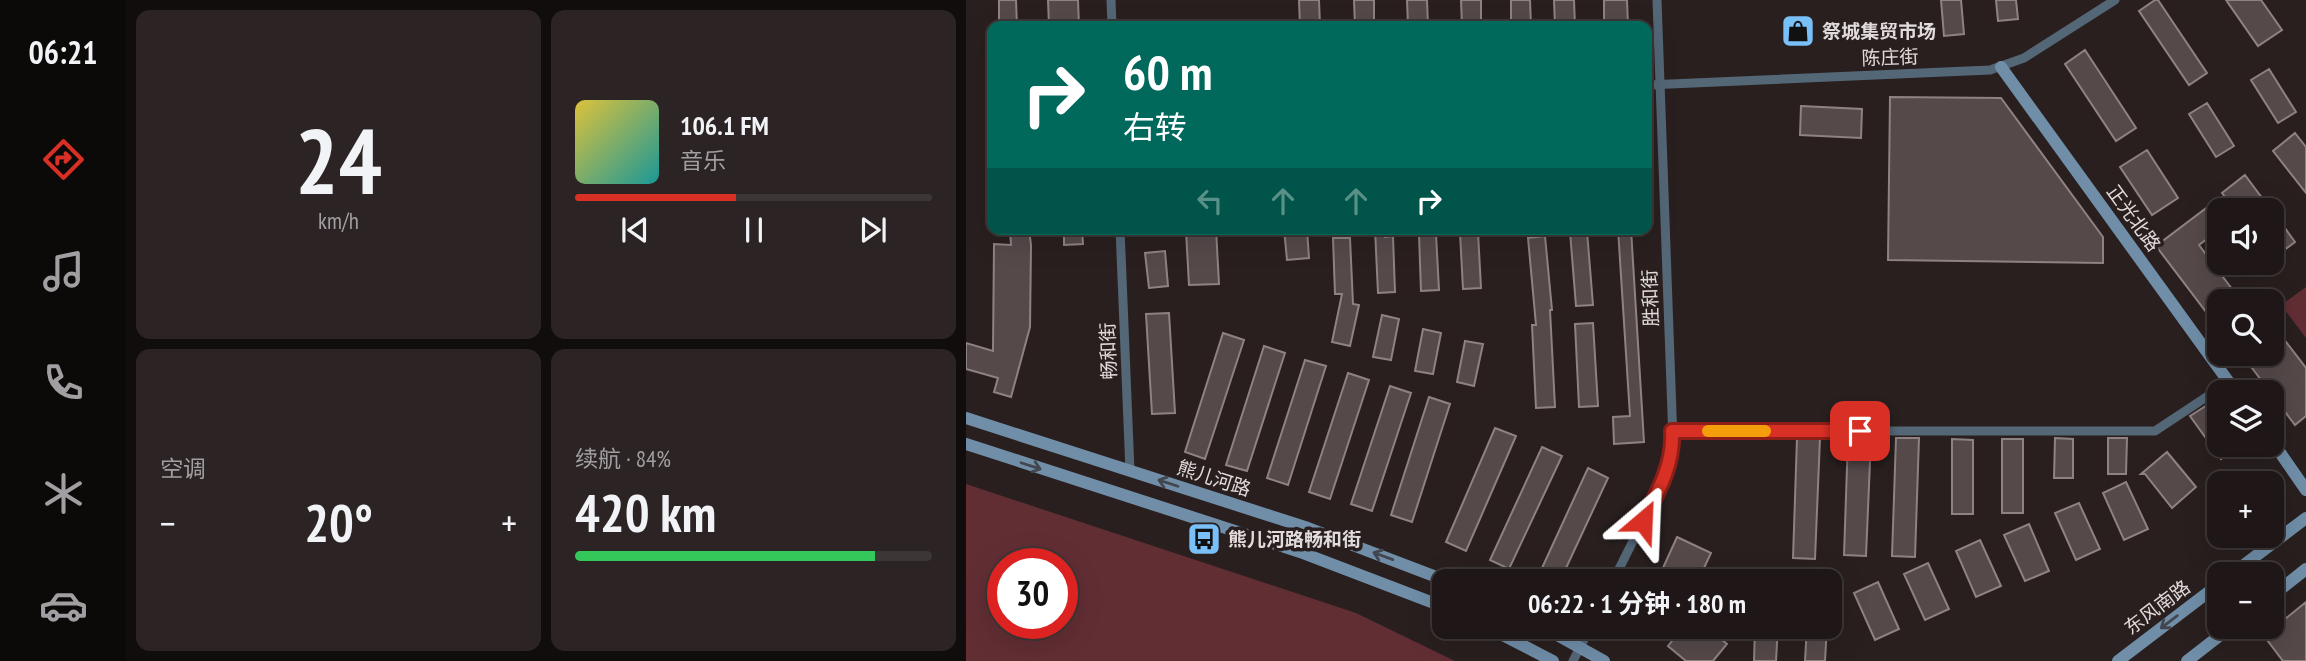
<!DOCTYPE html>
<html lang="zh">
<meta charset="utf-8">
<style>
:root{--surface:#1f1717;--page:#2c2424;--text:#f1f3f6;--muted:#a19fa1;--line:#3c3636;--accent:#d93025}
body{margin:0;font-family:"PT Sans Narrow","Noto Sans SC",sans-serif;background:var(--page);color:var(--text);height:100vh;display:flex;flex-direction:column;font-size:26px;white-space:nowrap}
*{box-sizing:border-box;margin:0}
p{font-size:23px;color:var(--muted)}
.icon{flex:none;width:38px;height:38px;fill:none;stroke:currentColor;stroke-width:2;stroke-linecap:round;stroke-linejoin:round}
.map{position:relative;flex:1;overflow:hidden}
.panel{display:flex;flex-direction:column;gap:10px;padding:10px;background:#110d0d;width:840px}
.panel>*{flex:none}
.guide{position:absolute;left:21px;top:21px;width:665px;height:214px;border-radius:14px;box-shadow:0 7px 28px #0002,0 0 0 2px var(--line);background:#00695c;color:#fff;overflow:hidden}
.buttons{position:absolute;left:1241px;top:198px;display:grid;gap:14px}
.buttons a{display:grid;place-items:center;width:77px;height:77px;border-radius:14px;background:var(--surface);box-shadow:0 7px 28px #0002,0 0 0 2px var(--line);font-size:35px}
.speed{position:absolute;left:21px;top:548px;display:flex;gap:14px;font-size:35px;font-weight:700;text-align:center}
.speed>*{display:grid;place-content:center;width:91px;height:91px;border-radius:50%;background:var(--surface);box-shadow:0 7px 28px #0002,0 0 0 2px var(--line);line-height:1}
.speed .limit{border:10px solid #d22;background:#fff;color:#111}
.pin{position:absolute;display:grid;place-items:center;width:60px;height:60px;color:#fff;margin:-30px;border-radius:14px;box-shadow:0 4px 10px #0006}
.me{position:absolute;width:77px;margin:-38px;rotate:26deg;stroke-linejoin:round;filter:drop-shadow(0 0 5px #0008)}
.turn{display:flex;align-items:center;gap:24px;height:147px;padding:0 21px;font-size:32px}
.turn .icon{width:91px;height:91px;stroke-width:2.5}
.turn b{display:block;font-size:49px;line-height:60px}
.lanes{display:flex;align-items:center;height:66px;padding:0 21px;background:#0003;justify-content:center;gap:35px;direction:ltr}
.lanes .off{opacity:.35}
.big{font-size:52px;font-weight:700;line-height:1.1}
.panel .widget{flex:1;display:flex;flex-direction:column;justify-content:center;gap:10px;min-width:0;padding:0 24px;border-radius:14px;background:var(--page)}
.panel .dial{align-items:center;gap:0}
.dial b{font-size:91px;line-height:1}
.song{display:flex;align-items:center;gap:21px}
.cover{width:84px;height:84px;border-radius:10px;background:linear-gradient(135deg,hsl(50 70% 55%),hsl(180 70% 35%))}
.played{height:7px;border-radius:4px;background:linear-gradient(90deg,var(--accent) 45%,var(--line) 45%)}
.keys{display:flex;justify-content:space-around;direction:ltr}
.heat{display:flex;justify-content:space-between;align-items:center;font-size:38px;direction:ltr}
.charge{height:10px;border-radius:5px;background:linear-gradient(90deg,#34c759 84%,var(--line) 0)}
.panel .tiles{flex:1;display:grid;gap:10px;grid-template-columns:repeat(2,1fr)}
.trip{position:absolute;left:466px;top:569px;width:410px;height:70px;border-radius:14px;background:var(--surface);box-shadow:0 7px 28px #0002,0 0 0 2px var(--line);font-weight:700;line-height:70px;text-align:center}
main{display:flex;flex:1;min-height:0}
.tabs{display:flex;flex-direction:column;width:126px;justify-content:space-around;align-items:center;background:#0c0909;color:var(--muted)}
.tabs .icon{width:49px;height:49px}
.tabs .current{color:var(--accent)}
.tabs b{font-size:32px;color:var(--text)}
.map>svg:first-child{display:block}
.green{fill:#612e34;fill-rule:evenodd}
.building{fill:#55494a;stroke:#8f8283;stroke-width:2}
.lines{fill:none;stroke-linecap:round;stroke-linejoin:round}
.street{stroke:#546777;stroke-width:9}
.secondary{stroke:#708ea8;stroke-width:12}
.oneway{stroke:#42464f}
.route-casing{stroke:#8d1f18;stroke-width:18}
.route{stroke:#d93025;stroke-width:12}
.slow{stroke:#f59e0b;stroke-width:12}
.labels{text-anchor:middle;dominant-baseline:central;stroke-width:7;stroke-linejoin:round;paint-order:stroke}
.poi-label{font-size:19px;font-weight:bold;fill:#e2dbdb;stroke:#291f1f;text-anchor:start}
.street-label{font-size:19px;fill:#e2dbdb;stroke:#291f1f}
</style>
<main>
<nav class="tabs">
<b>06:21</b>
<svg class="icon current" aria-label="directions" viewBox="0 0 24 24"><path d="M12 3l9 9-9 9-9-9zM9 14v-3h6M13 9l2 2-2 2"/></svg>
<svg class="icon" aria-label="music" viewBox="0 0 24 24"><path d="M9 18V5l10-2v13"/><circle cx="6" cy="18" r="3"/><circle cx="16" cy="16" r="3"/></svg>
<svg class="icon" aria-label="phone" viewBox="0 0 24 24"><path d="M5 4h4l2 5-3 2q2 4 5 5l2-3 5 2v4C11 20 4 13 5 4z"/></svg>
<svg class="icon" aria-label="climate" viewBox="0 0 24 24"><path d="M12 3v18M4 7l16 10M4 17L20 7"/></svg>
<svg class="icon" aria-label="car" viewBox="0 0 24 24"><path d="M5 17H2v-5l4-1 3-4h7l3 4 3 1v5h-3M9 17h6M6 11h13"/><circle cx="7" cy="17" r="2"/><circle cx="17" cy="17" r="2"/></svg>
</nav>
<section class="panel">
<div class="tiles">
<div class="widget dial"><b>24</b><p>km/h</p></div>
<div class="widget">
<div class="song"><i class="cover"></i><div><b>106.1 FM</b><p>音乐</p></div></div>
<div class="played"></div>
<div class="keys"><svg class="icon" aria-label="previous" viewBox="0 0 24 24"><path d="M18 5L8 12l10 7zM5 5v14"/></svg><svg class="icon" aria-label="pause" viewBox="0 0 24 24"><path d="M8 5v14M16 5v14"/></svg><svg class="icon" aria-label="next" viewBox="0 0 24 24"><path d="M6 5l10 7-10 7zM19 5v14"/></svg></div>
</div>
<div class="widget"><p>空调</p>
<div class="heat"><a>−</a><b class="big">20°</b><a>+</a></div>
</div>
<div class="widget"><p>续航 · 84%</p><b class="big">420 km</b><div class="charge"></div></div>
</div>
</section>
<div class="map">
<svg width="1340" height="661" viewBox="0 0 1340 661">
<rect width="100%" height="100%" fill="#291f1f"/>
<path class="green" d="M1340,287V338L1315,305Z
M0,484L390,613L489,661H0ZM37,564H96V623H37Z"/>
<path class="building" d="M33,0H50L51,26H33Z
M82,0H112L113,26H83Z
M333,0H353L354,26H334Z
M388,0H408V26H389Z
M441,0H461L462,26H442Z
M495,0H515V26H496Z
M545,0H564L565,26H545Z
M588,0H608L609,26H589Z
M638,0H661L662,26H638Z
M975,0H995L998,34L978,36Z
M1030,0H1050L1052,19L1032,21Z
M1189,0H1192L1241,73L1223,85L1173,11Z
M1260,0H1295L1316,30L1292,46Z
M1119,50L1170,128L1150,141L1099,64Z
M1303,69L1330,112L1312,123L1285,80Z
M924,97L1035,98L1137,237V263L922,260Z
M1241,103L1268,146L1250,157L1223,114Z
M835,106L896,109L895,138L834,135Z
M1329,133L1340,147V193L1307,151Z
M1181,150L1212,198L1186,215L1154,167Z
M1279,175L1305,210H1269L1256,193Z
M1243,206L1253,219V230L1233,245L1275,301H1253V329L1190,246Z
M1306,210L1329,242L1306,259Z
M44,229H63L65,245L64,327L45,397L28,392L32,378L0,369V343L27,351L28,244L45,245Z
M98,229H116L117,244L98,245Z
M250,229L253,284L223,285L220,231Z
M318,229H341L343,258L321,260Z
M409,229H418L419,237L427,236L429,292L412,293Z
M652,229H665L678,442L648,444L647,417L664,416Z
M621,231L627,305L610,306L604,232Z
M512,232L515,288L497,289L494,233Z
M470,234L473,290L455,291L453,235Z
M579,236L586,310H584L589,407L570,408L566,325H570L562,238Z
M367,238H384L387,304L393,305L384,346L366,342L376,294H369Z
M199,251L202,286L183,288L179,253Z
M203,313L209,413L186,414L180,314Z
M416,315L433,319L425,360L407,357Z
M627,323L632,406L613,407L609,324Z
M457,329L475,333L467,374L449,371Z
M257,333L278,340L239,459L219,452Z
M1317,338L1340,368V416L1329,425L1283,364L1297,354H1306V347Z
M499,341L517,344L508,386L491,382Z
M298,346L319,353L281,471L260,465Z
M339,360L360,366L322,485L301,478Z
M382,373L403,380L364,499L343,492Z
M424,386L445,393L406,511L385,504Z
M463,397L484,404L446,522L425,515Z
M1246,402L1253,412V444H1275L1255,459L1224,416Z
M529,428L550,436L500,551L480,542Z
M831,438H854L849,559L827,558Z
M882,438H905L900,556L878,555Z
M930,438H953L949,557L926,556Z
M1089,438L1107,439V478H1088Z
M1142,438H1161L1160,474H1142Z
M986,439L1007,440V514H986Z
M1036,439H1057V513H1036Z
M576,447L596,456L543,569L524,560Z
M1201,452L1230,487L1206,508L1179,474H1175Z
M622,468L642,478L594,581H570Z
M1160,482L1182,529L1158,540L1137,493Z
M1113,503L1134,549L1110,560L1089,513Z
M1063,524L1083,571L1059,581L1038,535Z
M711,537L745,553L732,581H691Z
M1014,540L1035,586L1010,597L990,551Z
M962,563L983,609L959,620L938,574Z
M912,582L933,629L909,640L888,593Z
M1340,602V661H1317L1298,636Z
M718,626H739L761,644L747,661H720L702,646Z
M789,626H812L810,661H788Z
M841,626H861L859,661H839Z"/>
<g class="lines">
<path class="street" d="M145,0L146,26
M681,85L1024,70L1058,58L1149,0
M154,229L164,471
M706,431H1189L1263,382
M647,581L697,481L707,441L691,0
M607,661L625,626"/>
<path class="secondary" d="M1035,67L1270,392
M0,418L342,528L481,581
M1306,441L1340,490
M0,444L334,552L478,607
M1266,574L1340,518
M1306,596L1340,569
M519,626L587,661
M575,626L638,661
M1152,661L1253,584
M1221,661L1266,626"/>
</g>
<defs><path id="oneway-shaft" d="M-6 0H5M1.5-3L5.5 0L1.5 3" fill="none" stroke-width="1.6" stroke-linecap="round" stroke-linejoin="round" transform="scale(1.75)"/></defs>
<g class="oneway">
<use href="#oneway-shaft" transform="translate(65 466) rotate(18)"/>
<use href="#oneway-shaft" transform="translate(202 483) rotate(-162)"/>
<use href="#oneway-shaft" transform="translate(417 556) rotate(-160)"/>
<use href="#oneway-shaft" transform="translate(1203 622) rotate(143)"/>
</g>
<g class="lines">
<defs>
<path id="route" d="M677,521C692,492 708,464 706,431H894"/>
</defs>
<use href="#route" class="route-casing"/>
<use href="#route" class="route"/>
<path class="slow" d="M742,431H799"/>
</g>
<defs>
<symbol id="shop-square" viewBox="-11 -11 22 22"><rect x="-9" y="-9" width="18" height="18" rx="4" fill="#79bff8" stroke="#291f1f"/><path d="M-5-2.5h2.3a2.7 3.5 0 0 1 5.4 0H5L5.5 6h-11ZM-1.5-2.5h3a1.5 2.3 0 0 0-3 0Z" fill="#111"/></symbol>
<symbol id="bus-square" viewBox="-11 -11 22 22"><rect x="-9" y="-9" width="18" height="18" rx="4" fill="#79bff8" stroke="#291f1f"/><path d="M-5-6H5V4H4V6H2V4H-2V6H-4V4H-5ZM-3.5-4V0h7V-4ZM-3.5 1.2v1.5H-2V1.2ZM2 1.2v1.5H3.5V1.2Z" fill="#111"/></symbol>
</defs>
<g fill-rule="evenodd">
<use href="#shop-square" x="813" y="12" width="38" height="38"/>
<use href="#bus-square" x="219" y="520" width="38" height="38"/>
</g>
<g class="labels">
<g class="poi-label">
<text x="856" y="31">祭城集贸市场</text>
<text x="262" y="539">熊儿河路畅和街</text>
</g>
<g class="street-label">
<text transform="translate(924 57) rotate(-2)">陈庄街</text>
<text transform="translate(1168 218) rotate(54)">正光北路</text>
<text transform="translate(684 298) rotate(-92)">胜和街</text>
<text transform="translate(142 351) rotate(-92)">畅和街</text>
<text transform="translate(248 478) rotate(18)">熊儿河路</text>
<text transform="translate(1191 607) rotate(-37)">东风南路</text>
</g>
</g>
</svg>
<div class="buttons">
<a><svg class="icon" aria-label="sound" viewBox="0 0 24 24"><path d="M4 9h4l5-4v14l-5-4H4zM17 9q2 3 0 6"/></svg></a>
<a><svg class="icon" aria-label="search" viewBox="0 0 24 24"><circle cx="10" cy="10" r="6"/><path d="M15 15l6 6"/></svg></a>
<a><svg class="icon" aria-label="layers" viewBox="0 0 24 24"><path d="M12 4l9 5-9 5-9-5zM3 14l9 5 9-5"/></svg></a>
<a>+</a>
<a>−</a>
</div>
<div class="speed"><div class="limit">30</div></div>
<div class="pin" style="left:894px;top:431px;background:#d93025"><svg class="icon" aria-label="arrive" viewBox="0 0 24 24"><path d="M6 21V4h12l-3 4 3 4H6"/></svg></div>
<svg class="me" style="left:677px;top:521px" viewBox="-20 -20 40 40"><path d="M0-17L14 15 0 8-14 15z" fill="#d93025" stroke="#fff" stroke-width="4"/></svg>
<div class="trip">06:22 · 1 分钟 · 180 m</div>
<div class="guide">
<div class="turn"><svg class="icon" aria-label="right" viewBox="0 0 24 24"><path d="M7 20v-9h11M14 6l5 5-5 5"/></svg><div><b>60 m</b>右转</div></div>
<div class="lanes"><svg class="icon off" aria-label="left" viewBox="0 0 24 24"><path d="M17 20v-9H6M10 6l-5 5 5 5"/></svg><svg class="icon off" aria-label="ahead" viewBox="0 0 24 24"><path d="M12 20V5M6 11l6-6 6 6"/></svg><svg class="icon off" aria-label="ahead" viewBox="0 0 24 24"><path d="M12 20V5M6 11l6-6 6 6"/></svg><svg class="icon" aria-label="right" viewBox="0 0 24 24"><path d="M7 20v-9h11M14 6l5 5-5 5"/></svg></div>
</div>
</div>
</main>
